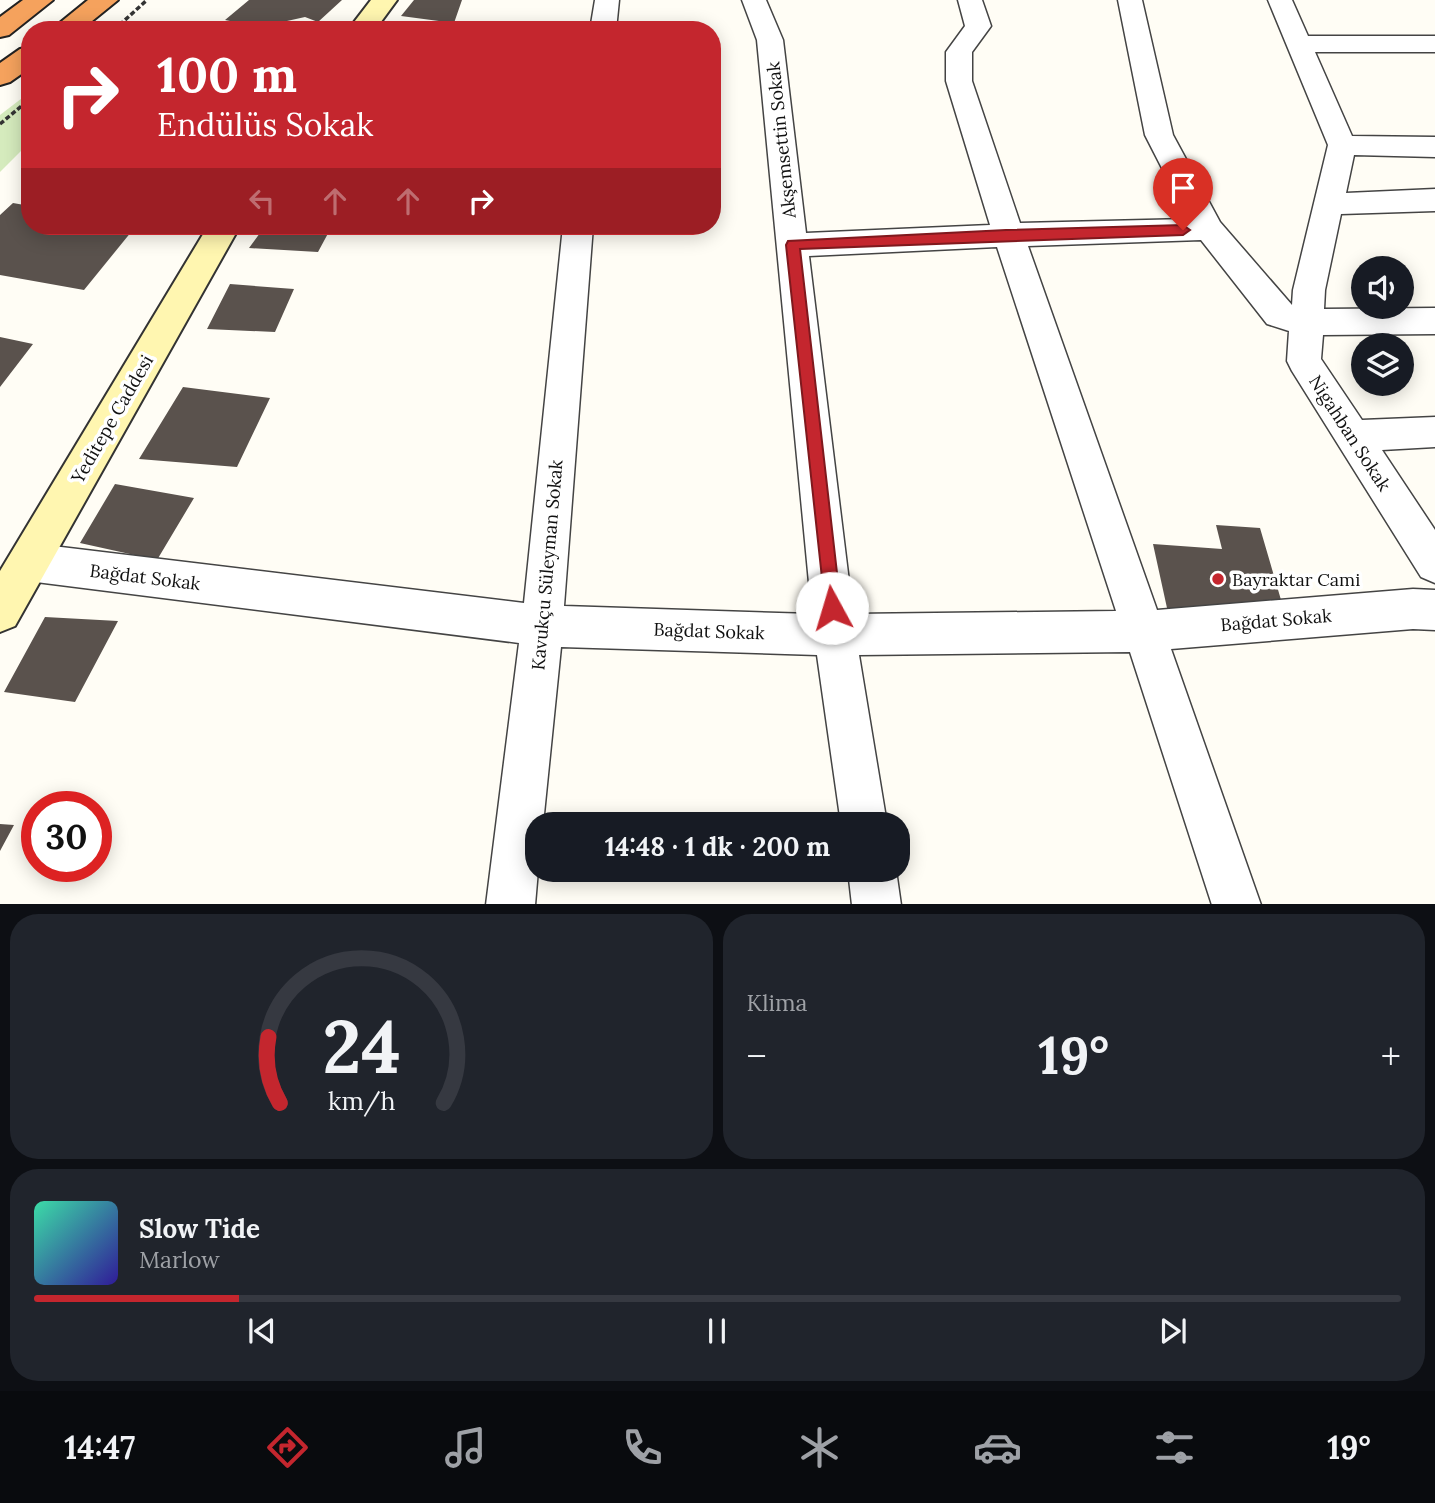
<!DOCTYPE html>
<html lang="tr">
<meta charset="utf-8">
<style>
:root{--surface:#171b24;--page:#20242c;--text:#f1f3f6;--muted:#9ea1a6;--line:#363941;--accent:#c4262e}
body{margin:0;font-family:Lora,serif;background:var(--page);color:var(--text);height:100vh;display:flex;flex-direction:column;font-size:26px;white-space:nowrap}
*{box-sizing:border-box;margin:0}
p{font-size:23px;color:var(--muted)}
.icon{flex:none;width:38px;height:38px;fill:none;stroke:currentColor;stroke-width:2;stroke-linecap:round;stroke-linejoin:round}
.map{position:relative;height:904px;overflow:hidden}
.details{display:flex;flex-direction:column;gap:10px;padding:10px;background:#0d0f14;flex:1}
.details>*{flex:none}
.guide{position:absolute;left:21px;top:21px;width:700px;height:214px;border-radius:28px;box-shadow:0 4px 18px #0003;background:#c4262e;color:#fff;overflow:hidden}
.tools{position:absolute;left:1351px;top:256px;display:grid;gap:14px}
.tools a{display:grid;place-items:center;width:63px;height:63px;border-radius:50%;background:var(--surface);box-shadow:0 4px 18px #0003;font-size:35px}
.speed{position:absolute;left:21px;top:791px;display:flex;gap:14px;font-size:35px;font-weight:700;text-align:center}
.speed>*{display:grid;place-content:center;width:91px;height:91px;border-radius:50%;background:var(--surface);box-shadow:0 4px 18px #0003;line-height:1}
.speed .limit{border:10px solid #d22;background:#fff;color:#111}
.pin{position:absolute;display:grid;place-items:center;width:60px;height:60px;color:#fff;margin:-72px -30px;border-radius:50% 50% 50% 0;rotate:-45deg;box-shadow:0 0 7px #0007}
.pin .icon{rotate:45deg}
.me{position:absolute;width:77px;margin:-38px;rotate:354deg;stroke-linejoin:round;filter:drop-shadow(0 0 5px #0008)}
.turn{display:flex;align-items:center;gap:24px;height:147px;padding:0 21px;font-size:32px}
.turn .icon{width:91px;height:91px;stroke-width:2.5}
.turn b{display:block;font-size:49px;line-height:60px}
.lanes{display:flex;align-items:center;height:66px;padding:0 21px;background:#0003;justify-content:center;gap:35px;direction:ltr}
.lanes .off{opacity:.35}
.big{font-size:52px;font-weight:700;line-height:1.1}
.details .widget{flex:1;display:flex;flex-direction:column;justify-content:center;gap:10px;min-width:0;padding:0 24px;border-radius:28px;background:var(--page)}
.details .dial{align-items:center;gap:0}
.dial svg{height:182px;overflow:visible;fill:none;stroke:var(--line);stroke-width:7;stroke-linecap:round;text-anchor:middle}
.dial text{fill:var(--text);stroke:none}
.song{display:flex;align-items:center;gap:21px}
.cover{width:84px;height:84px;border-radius:10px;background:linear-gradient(135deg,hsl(160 70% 55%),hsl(250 70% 35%))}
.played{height:7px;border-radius:4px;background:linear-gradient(90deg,var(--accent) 15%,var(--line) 15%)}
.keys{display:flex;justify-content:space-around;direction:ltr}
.heat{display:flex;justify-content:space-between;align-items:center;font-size:38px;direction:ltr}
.details .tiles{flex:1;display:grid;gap:10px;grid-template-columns:1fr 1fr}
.widget:last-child{grid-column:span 2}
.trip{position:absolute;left:525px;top:812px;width:385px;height:70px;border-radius:28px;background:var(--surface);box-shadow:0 4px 18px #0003;font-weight:700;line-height:70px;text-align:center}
.tab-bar{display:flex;height:112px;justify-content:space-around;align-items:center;background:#090b0e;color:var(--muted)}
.tab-bar .icon{width:49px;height:49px}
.tab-bar .on{color:var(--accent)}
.tab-bar b{font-size:32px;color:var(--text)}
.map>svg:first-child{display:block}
.green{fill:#d5ebbd}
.building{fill:#5a524d}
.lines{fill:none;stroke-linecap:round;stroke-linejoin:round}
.street-casing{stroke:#444;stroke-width:3}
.secondary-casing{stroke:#333;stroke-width:4}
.highway-casing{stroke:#222;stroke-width:4}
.path{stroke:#333;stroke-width:3.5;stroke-dasharray:5 2.5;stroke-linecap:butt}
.street{fill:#fff;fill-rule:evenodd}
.secondary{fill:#fff6b0;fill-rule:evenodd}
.highway{fill:#f5a25d;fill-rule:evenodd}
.route{fill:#c4262e;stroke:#7f191e;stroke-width:2}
.poi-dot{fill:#c4262e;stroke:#fff;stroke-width:2.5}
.labels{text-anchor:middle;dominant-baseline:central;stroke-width:7;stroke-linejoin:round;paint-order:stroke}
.street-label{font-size:18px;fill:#111;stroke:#fff}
.poi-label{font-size:18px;fill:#111;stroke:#fff;text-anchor:start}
</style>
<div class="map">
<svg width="1435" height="905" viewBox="0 0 1435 905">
<rect width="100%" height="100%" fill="#fffdf5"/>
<path class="green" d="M30,92V142L0,172V115Z"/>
<path class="building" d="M249,0H342L318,22L305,17L260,27L225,20Z
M414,0H462L454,23L401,16Z
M13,203L30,206V226H136L84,290L0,275V215Z
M265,226H332L318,252L249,248Z
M230,284L294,289L275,332L207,329Z
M0,337L33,344L0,387Z
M183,387L270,398L237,467L139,459Z
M115,484L194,498L157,560L80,543Z
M1216,525L1260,528L1286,617L1167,608L1153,544L1222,549Z
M45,617L118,621L75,702L4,692Z
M0,824L14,825L0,851Z"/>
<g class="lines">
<defs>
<path id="street" d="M595,0H619L616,30H590Z
M742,0H766L783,40L806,233L990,225L946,81V52L965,26L958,0H982L991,26L972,52V81L1020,223L1188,219L1145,135L1118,0H1142L1173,135L1220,222L1292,305L1293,290L1328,145L1268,0H1292L1308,36H1435V52H1315L1352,136L1435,137V157L1354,155L1346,193L1435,189V211L1341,214L1325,290L1324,309L1435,308V334L1323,335L1321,359L1362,420L1435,417V447L1382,450L1435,530V583L1421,577L1292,371L1287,361L1289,331L1267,324L1201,240L1028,246L1157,610L1413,589L1435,590V630L1413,629L1171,649L1261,905H1212L1130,652L859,655L887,824H841L817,655L561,647L543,824H537L538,870L535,905H486L519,643L28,581L14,575L8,562L14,549L28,543L524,603L563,226H593L564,606L812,614L757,40ZM997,247L1116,611L853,614L809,256Z
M848,870H896L901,905H852Z"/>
<path id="secondary" d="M371,0H397L375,30H348Z
M208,226H240L15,626L0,632V571Z"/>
<path id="highway" d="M23,0H53L9,35L0,37V17Z
M88,0H118L81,30H51Z
M30,47V68L10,82L0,85V63L20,49Z"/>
</defs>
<use href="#street" class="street-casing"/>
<use href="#secondary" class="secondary-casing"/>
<use href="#highway" class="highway-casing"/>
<path class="path" d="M114,30L147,0
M0,124L30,99"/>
<use href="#street" class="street"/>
<use href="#secondary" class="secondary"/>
<use href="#highway" class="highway"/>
</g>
<path class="route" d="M1183,225L1190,230L1183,235L800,249L841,608L838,615L832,617L826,615L786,245L788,241L1006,230Z"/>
<circle class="poi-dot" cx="1218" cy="579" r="7"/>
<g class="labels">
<g class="street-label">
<text transform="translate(781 140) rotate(-96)">Akşemsettin Sokak</text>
<text transform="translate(112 419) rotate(-60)">Yeditepe Caddesi</text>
<text transform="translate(1350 433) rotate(57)">Nigahban Sokak</text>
<text transform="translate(547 565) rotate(-85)">Kavukçu Süleyman Sokak</text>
<text transform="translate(145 577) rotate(7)">Bağdat Sokak</text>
<text transform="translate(1276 620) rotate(-5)">Bağdat Sokak</text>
<text transform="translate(709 631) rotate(2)">Bağdat Sokak</text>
</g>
<g class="poi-label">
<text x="1232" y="579">Bayraktar Cami</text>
</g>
</g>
</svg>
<div class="tools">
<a><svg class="icon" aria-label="sound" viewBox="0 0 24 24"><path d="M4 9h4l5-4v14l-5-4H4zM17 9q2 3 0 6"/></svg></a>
<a><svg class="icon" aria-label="layers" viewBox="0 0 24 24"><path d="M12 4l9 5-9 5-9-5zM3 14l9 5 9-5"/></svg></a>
</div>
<div class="speed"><div class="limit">30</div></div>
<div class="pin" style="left:1183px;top:230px;background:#d93025"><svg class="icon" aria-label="arrive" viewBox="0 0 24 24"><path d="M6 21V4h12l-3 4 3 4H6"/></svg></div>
<svg class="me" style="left:832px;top:608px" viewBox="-20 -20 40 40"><circle r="19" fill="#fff"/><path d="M0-13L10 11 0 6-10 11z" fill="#c4262e"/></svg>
<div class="trip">14:48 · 1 dk · 200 m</div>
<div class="guide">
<div class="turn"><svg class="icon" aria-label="right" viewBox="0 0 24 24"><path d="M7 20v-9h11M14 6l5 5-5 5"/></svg><div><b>100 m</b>Endülüs Sokak</div></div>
<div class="lanes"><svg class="icon off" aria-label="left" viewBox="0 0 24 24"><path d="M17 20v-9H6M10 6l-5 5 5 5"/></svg><svg class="icon off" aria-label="ahead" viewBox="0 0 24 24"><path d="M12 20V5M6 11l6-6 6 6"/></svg><svg class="icon off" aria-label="ahead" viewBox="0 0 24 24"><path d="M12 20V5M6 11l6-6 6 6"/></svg><svg class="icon" aria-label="right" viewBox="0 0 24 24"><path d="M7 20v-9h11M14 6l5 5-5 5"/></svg></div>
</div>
</div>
<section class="details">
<div class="tiles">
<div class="widget dial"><svg viewBox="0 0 100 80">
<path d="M14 69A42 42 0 1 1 86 69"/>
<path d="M14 69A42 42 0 0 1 9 40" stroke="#c4262e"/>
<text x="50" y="56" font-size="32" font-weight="700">24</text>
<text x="50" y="72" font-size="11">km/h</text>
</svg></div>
<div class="widget"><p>Klima</p>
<div class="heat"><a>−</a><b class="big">19°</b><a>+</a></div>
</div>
<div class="widget">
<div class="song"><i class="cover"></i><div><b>Slow Tide</b><p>Marlow</p></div></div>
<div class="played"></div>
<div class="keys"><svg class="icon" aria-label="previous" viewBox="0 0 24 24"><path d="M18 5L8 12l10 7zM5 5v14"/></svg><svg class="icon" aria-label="pause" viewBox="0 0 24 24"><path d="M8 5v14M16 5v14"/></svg><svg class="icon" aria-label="next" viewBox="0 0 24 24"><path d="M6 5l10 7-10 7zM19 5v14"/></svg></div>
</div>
</div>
</section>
<nav class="tab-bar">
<b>14:47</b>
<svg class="icon on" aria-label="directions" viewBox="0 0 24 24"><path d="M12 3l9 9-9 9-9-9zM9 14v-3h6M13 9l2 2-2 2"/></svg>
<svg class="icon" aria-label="music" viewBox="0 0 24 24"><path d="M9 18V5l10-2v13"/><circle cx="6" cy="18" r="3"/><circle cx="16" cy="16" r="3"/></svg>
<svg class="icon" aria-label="phone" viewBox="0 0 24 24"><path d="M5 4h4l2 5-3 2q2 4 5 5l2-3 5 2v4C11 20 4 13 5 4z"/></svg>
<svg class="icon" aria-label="climate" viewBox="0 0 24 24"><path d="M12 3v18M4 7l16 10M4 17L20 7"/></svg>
<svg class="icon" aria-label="car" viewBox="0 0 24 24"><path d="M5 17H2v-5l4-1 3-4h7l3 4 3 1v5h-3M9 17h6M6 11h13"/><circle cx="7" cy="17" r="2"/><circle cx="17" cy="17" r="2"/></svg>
<svg class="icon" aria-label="filters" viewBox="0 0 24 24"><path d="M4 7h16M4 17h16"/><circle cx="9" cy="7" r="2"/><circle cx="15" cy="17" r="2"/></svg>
<b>19°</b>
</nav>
